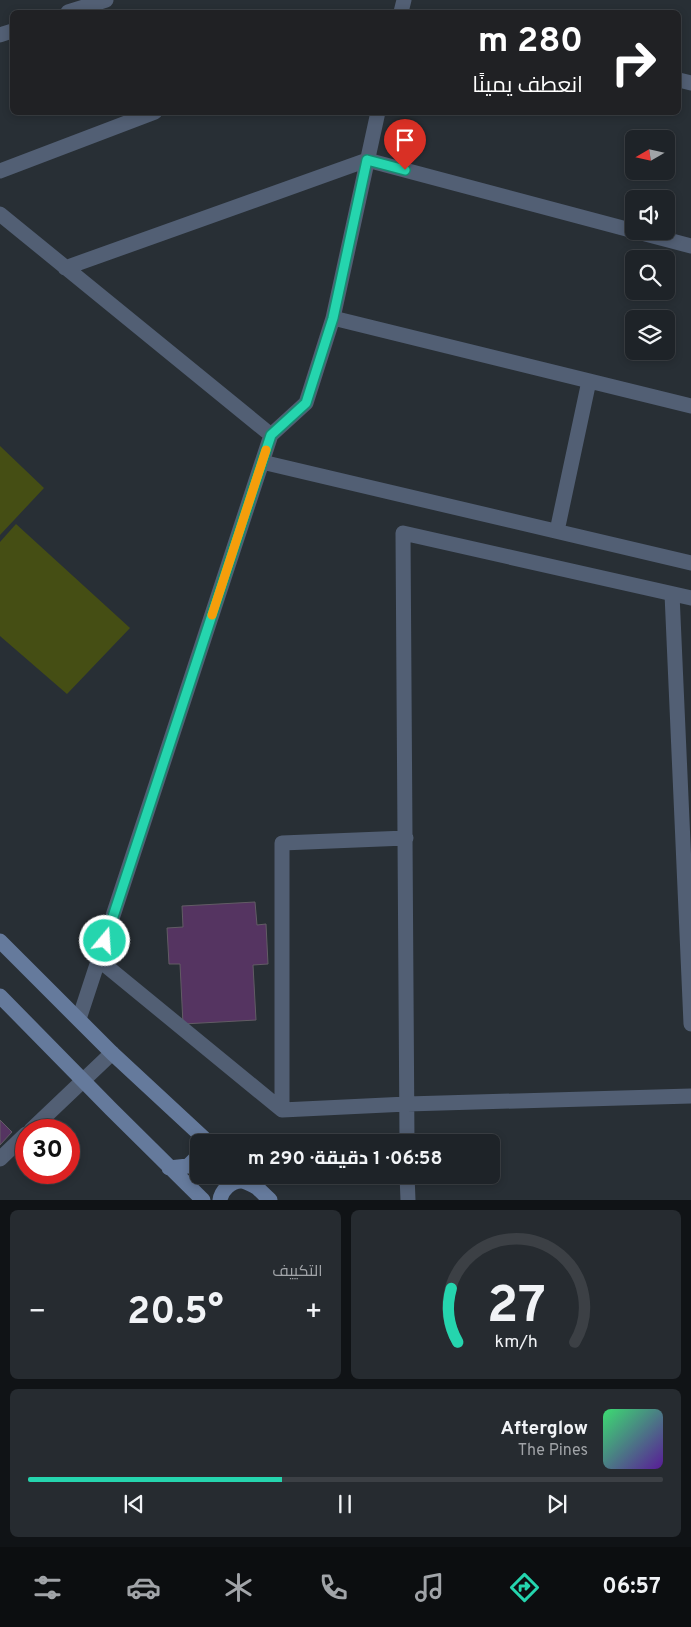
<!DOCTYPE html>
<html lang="ar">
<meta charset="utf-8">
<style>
:root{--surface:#1e2328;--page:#262b30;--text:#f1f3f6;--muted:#a1a4a8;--line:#3c4045;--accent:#25d5ae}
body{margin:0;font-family:Overpass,Cairo,sans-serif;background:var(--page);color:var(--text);direction:rtl;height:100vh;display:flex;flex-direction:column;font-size:19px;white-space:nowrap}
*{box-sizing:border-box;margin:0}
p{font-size:16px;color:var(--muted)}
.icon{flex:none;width:28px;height:28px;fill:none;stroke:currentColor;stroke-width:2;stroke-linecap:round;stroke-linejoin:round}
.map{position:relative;height:1200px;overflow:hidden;direction:ltr}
.details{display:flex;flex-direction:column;gap:10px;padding:10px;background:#101316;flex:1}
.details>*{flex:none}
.top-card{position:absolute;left:10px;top:10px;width:671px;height:105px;border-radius:8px;box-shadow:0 2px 8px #0003,0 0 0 1px var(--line);direction:rtl;background:#202124;color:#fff;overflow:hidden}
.needle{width:32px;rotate:261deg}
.buttons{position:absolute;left:625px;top:130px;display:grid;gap:10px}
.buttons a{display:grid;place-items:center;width:50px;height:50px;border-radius:8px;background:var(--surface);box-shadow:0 2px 8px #0003,0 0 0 1px var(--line);font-size:25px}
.speed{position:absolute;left:15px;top:1119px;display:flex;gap:10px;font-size:25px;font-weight:700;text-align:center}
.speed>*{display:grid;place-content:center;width:65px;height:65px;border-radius:50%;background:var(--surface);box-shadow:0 2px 8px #0003,0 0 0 1px var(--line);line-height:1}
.speed .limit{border:8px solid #d22;background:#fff;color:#111}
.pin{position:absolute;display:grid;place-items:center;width:42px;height:42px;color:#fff;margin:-51px -21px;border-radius:50% 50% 50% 0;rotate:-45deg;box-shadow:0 0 5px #0007}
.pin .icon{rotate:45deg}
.me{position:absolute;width:55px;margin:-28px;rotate:18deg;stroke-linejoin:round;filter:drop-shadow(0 0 4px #0008)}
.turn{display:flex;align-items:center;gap:18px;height:105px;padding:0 15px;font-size:22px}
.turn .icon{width:65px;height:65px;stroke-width:2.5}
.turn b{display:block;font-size:35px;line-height:42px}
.big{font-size:38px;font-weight:700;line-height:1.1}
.details .tile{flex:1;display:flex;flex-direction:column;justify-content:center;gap:8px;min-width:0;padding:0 18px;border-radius:8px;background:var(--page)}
.details .dial{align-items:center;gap:0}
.dial svg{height:130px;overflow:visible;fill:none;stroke:var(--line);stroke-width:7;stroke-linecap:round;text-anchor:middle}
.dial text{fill:var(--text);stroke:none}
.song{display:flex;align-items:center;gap:15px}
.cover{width:60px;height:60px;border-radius:8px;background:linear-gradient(135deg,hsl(140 70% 55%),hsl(270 70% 35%))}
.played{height:5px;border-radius:2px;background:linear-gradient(90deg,var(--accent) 40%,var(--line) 40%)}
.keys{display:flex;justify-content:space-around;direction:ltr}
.heat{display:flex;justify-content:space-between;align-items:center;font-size:28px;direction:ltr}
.details .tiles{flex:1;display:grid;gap:10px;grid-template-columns:1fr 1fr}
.tile:last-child{grid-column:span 2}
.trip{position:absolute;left:190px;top:1134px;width:310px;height:50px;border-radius:8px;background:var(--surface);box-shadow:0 2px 8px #0003,0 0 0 1px var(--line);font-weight:700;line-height:50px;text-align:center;direction:rtl}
.tab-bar{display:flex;height:80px;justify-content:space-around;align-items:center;background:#0c0e10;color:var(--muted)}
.tab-bar .icon{width:35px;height:35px}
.tab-bar .current{color:var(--accent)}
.tab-bar b{font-size:22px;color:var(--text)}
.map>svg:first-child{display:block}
.green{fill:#454e14}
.building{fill:#553461;stroke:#625c65}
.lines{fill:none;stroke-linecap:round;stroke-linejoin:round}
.street{stroke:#525f74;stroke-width:15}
.secondary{stroke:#657a9c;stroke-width:15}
.route-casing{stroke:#188a71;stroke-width:12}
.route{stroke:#25d5ae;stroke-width:9}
.slow{stroke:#f59e0b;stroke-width:9}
</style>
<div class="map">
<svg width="691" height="1200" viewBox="0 0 691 1200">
<rect width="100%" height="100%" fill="#282f35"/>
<path class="green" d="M0,446L44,488L0,535Z
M16,524L130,628L67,694L0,636V542Z"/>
<path class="building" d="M255,902L257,925L266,924L268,964L253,965L256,1020L183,1024L180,964H169L167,928L183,927L182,906Z
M0,1120L12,1132L0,1145Z"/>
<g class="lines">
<path class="street" d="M68,12L106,0
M401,12L404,0
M0,35L12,31
M679,80L691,83
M0,171L155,112
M0,214L271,435
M634,231L691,246
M65,268L367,160L634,231
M333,318L691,406
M262,462L691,563
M557,531L589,381
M672,594L691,1024
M99,960L282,1110L407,1104L691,1096
M79,1019L271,435L306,403L333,318L378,112
M282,1110V843L406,838
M31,1130L112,1053
M407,1142L403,533L691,598
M0,1159L26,1134
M407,1175L408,1200"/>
<path class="secondary" d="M0,941L112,1053L208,1142
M0,996L111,1109L203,1200
M169,1168L188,1166L199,1155
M249,1180L270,1200
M220,1200C221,1191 231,1181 241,1181C245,1181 252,1185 256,1187"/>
</g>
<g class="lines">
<defs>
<path id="route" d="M105,941L271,435L306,403L333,318L367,160L405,170"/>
</defs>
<use href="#route" class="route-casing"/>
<use href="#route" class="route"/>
<path class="slow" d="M212,615L266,450"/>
</g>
</svg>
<div class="buttons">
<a><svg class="needle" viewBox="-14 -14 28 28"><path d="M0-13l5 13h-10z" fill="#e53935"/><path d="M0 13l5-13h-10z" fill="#a1a4a8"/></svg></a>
<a><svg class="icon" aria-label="sound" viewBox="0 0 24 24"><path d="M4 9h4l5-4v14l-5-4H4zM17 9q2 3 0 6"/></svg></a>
<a><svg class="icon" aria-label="search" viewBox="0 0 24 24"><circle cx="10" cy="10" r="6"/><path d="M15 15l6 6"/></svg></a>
<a><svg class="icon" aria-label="layers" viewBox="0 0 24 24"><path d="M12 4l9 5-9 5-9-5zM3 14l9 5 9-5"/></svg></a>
</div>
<div class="speed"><div class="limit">30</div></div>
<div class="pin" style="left:405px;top:170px;background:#d93025"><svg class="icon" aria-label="arrive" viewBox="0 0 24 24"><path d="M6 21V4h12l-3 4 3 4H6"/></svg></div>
<svg class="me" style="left:105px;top:941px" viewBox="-20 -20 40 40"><circle r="17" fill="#25d5ae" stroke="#fff" stroke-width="3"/><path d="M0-11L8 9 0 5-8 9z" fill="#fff"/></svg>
<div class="trip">06:58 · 1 دقيقة · 290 m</div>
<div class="top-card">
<div class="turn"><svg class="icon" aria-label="right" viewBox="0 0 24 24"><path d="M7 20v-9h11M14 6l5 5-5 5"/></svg><div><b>280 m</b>انعطف يمينًا</div></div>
</div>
</div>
<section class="details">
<div class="tiles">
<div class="tile dial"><svg viewBox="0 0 100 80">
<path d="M14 69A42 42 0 1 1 86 69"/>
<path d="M14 69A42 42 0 0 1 10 36" stroke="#25d5ae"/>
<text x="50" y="56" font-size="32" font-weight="700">27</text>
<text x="50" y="72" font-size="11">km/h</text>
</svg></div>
<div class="tile"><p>التكييف</p>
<div class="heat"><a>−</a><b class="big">20.5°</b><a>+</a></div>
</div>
<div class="tile">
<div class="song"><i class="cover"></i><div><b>Afterglow</b><p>The Pines</p></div></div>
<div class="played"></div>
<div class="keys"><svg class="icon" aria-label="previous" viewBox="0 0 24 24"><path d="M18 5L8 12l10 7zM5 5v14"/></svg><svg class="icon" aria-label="pause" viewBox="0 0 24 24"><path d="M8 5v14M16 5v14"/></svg><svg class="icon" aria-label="next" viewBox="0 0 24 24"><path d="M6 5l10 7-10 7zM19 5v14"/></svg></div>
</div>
</div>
</section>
<nav class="tab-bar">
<b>06:57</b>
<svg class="icon current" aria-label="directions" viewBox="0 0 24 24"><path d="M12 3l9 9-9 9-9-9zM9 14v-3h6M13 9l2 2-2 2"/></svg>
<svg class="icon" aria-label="music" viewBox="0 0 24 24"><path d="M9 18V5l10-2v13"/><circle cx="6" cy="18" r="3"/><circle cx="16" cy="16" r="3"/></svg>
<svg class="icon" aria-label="phone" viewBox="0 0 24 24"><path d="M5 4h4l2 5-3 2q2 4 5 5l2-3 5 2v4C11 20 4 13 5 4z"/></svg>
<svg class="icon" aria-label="climate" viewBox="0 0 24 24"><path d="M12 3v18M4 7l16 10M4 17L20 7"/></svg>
<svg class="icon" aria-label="car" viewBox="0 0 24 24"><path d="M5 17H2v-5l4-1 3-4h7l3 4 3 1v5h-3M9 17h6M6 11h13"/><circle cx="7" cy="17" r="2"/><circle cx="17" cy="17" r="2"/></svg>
<svg class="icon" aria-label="filters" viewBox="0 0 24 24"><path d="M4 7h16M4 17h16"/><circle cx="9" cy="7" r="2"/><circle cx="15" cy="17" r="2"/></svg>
</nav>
